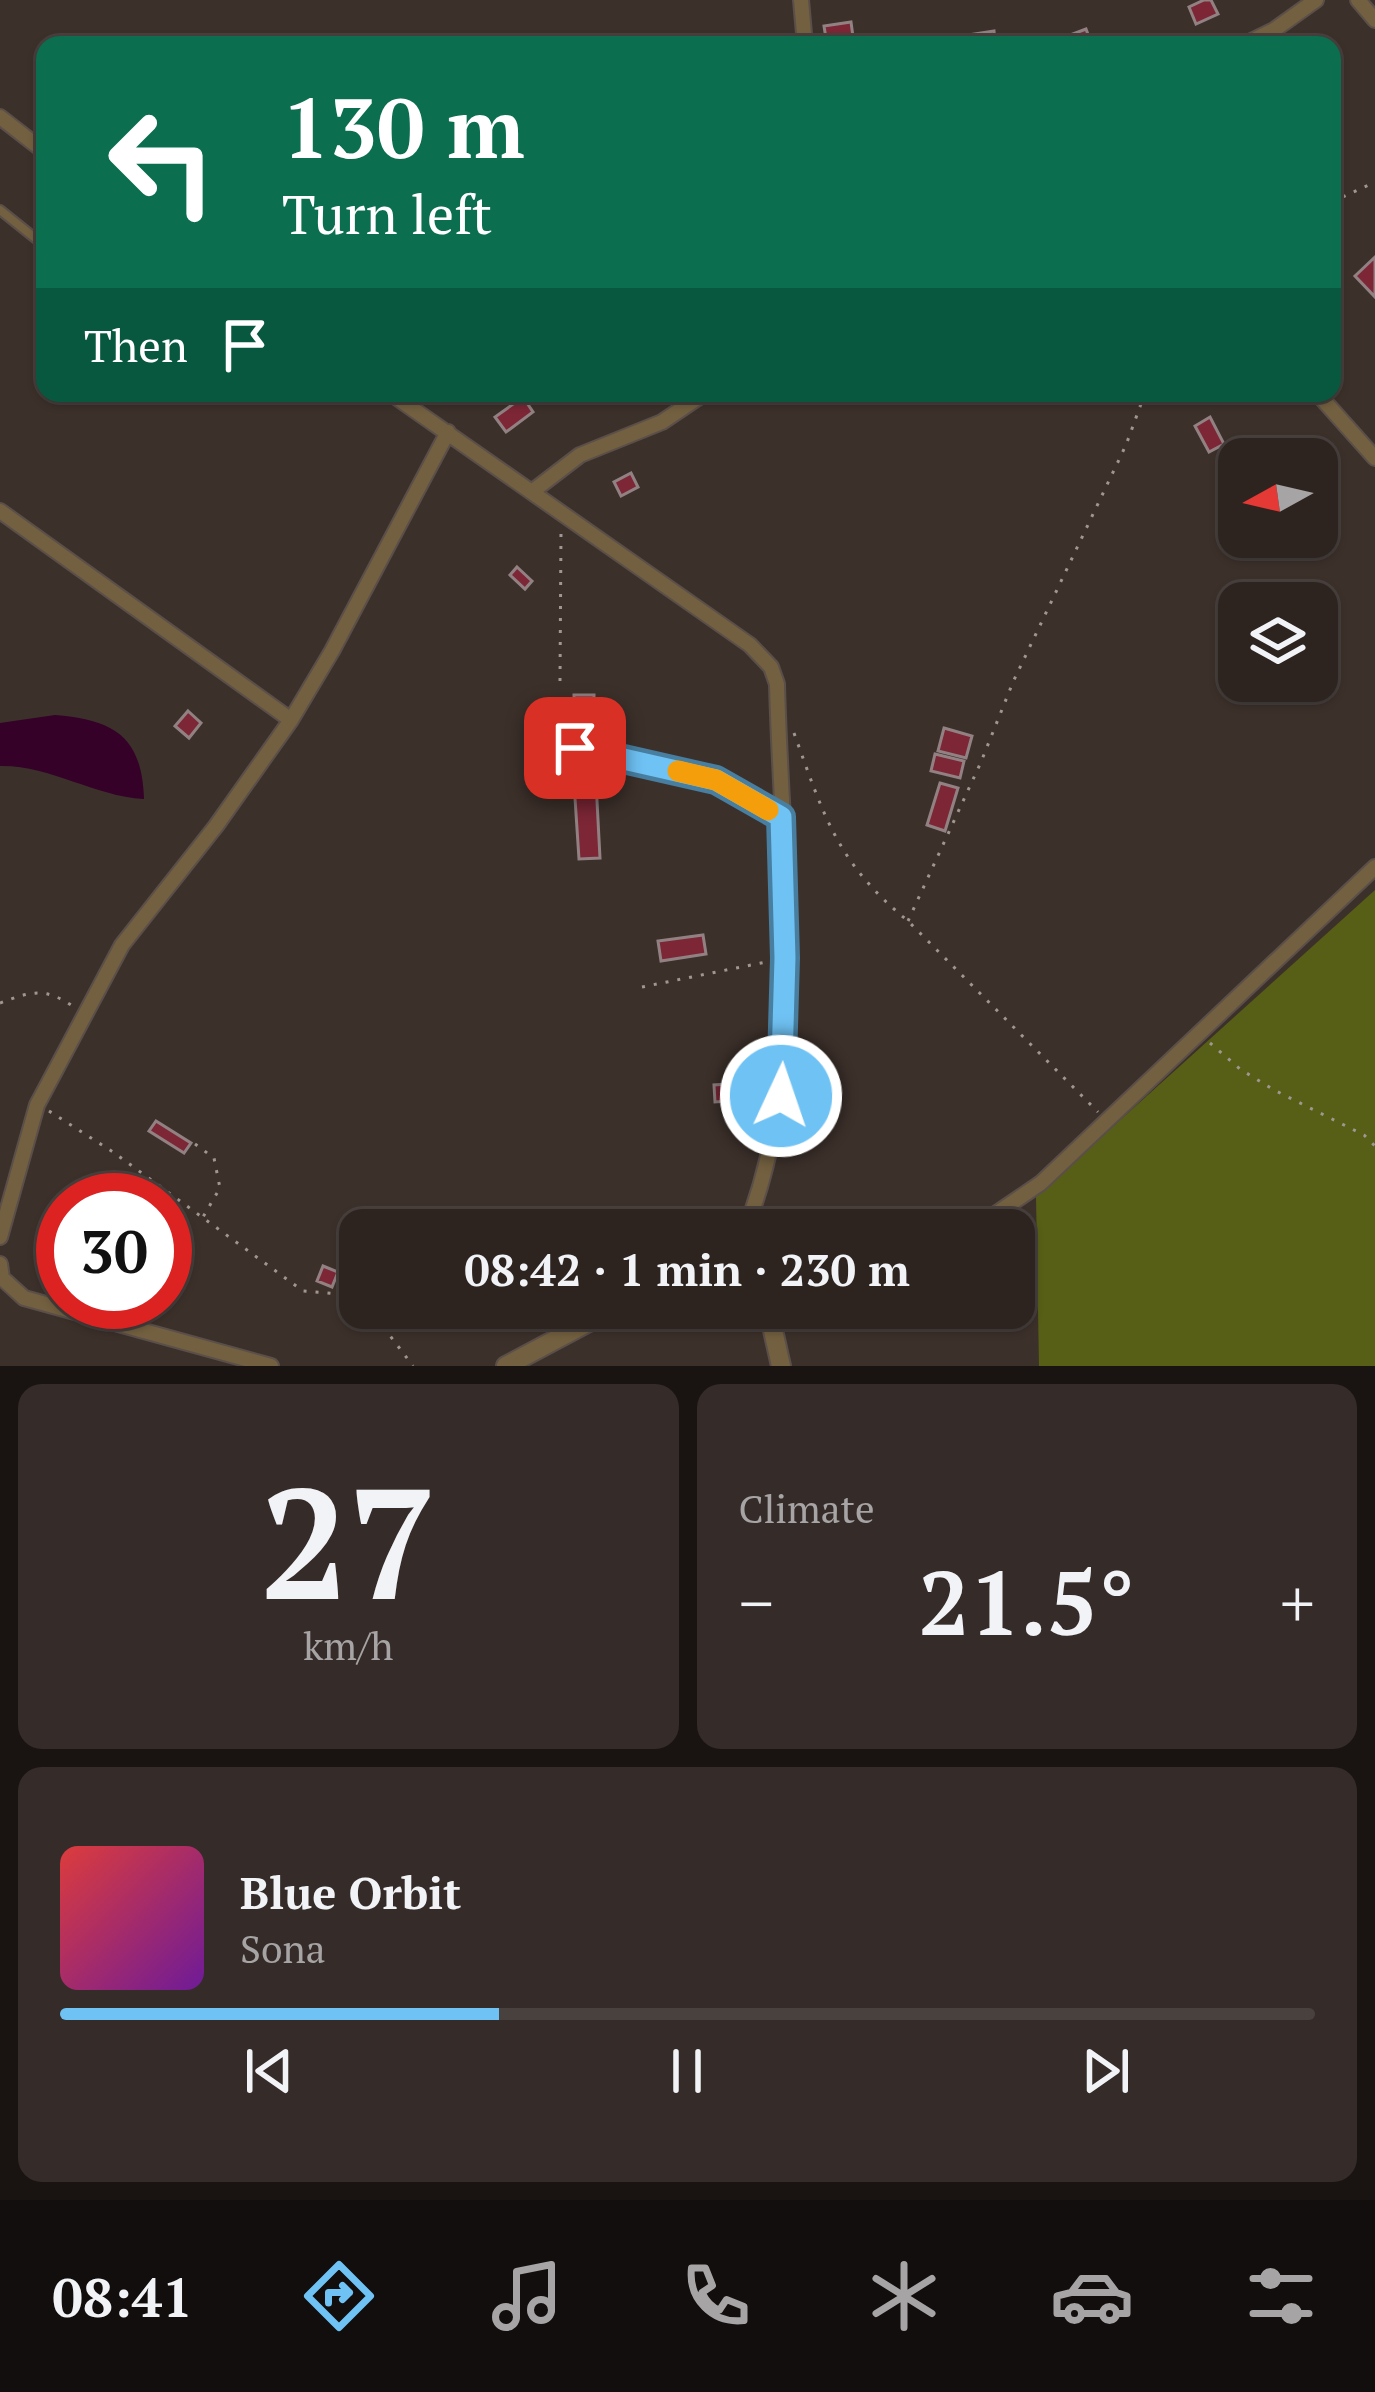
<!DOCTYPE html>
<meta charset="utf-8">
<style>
:root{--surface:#2d2420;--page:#352c29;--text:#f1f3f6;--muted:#a7a4a5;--line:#48413e;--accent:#6fc2f4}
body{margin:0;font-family:"PT Serif",serif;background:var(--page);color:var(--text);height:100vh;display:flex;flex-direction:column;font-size:45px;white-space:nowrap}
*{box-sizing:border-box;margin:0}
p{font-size:39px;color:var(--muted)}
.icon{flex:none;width:66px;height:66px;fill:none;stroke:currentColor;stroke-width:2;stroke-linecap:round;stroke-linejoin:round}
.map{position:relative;height:1366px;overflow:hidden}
.sheet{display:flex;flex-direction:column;gap:18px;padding:18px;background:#191412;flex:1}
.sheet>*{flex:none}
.banner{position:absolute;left:36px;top:36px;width:1305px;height:366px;border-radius:24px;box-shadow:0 3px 9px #0004,0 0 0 3px var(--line);background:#0b6e4f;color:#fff;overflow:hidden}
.needle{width:78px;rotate:262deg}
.buttons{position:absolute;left:1218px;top:438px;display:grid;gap:24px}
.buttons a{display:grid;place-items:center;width:120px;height:120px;border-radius:24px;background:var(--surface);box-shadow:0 3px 9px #0004,0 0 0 3px var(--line);font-size:60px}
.speed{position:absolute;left:36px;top:1173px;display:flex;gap:24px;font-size:60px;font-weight:700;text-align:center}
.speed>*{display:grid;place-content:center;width:156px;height:156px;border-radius:50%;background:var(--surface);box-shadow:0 3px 9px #0004,0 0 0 3px var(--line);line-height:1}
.speed .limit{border:18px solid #d22;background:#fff;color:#111}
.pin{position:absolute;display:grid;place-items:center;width:102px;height:102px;color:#fff;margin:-51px;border-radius:24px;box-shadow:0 6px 18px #0006}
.me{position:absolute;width:132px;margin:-66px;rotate:3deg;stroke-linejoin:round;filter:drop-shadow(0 0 9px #0008)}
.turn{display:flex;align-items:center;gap:42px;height:252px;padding:0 48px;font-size:54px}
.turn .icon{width:156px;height:156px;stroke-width:2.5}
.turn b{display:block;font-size:84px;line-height:102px}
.then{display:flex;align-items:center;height:114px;padding:0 48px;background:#0003;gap:24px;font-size:45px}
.big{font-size:90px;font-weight:800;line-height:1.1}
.sheet .widget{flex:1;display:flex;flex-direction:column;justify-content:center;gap:18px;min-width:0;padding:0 42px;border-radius:24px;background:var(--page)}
.sheet .dial{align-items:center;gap:0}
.dial b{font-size:156px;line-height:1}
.song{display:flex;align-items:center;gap:36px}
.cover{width:144px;height:144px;border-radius:18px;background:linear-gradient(135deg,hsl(0 70% 55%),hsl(280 70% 35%))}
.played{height:12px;border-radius:6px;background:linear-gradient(90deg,var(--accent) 35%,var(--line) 35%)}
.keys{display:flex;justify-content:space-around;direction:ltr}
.heat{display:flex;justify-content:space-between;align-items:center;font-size:66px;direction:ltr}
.sheet .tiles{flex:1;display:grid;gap:18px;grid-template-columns:1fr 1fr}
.widget:last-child{grid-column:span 2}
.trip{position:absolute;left:339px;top:1209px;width:696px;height:120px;border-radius:24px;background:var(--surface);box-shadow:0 3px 9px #0004,0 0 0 3px var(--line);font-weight:800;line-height:120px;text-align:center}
.tabs{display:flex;height:192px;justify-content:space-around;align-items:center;background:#120e0d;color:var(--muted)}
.tabs .icon{width:84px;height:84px}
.tabs .on{color:var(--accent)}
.tabs b{font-size:54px;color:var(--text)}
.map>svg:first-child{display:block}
.forest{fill:#575f16}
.water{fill:#350129}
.building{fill:#7c2636;stroke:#928182;stroke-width:3}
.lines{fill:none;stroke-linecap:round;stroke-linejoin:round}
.service-casing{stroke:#5a4f49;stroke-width:12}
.minor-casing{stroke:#5a4f49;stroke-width:18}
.tertiary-casing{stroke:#5a4f49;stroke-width:22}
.path{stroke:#a19792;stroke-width:3;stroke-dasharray:3 9;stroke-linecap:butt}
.service{stroke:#736040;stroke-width:8}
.minor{stroke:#736040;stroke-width:14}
.tertiary{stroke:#736040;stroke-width:18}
.route-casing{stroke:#487e9f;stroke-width:30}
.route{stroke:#6fc2f4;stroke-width:21}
.slow{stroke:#f59e0b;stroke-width:21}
</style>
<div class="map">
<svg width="1375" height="1366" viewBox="0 0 1375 1366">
<rect width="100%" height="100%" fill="#3c302a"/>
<path class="forest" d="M1375,890V1366H1039L1036,1196Z"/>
<path class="water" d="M55,715C115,720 142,737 144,799C93,796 50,765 0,766V723Z"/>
<path class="building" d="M1204,0H1211L1218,14L1196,24L1189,7Z
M851,22L854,44L827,45L824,26Z
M1086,29L1092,45H1044Z
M994,31L995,43L969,45L968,35Z
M1375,257V297L1355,276Z
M523,397L533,412L506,432L495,417Z
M1210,417L1224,444L1209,452L1195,426Z
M631,473L638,487L621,496L614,482Z
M517,567L532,581L525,589L510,575Z
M574,695H594V708H600L595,736H575L574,720H566V706H574Z
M188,711L201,723L189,738L175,726Z
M944,728L972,736L966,758L938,751Z
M935,754L964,761L960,778L931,771Z
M596,782L600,858L579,859L574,783Z
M940,783L958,788L945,831L927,825Z
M703,935L706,954L661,961L658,941Z
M742,1083L744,1100L715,1102L714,1085Z
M156,1121L191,1143L184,1153L149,1131Z
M323,1266L338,1272L332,1287L317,1281Z"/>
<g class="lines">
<defs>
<path id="service" d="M0,210L45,246
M41,265L45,257
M575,749L716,780L780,816"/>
<path id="minor" d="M801,0L805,45
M1358,0L1375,20
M1243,45L1274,30L1316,0
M0,117L45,152
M390,393L750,645L771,667L777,684C781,857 811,1068 745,1230
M1317,393L1375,458
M533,491L580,455L662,422L705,393
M0,511L291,720
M972,1230L1041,1183L1375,867
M0,1237L37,1105L122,945L216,826L291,720L332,651L448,432
M0,1264L2,1278L24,1298L271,1366"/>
<path id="tertiary" d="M768,1308L781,1366
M506,1366L615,1308"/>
</defs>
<use href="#service" class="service-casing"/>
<use href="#minor" class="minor-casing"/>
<use href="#tertiary" class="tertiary-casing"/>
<path class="path" d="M1332,202L1375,182
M560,681L561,532
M794,733C824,816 837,863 908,921L1098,1112
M908,921L981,762L1013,682L1126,445L1145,393
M642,987L771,961
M0,1003C32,991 45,987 74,1007
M1210,1043L1240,1069L1274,1090L1364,1135L1375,1146
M49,1111L113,1152L303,1291L350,1295L360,1302
M195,1144L214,1158L220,1188L203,1217
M369,1308L413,1366"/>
<use href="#service" class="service"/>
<use href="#minor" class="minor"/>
<use href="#tertiary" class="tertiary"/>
</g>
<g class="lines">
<defs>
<path id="route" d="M575,748L716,780L781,817L785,958L781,1096"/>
</defs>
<use href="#route" class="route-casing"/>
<use href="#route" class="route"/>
<path class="slow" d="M678,771L716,780L768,810"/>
</g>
</svg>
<div class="buttons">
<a><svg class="needle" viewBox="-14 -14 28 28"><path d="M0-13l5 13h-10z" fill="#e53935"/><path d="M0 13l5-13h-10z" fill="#a7a4a5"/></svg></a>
<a><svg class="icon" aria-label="layers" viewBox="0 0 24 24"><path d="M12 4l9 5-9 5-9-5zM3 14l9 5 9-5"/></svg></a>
</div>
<div class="speed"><div class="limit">30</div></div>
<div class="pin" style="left:575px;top:748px;background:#d93025"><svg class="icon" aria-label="arrive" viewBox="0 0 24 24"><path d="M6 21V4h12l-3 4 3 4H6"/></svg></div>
<svg class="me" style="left:781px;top:1096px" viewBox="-20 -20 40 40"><circle r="17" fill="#6fc2f4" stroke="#fff" stroke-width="3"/><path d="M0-11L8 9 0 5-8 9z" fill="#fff"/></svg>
<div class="trip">08:42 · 1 min · 230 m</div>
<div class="banner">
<div class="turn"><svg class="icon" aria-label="left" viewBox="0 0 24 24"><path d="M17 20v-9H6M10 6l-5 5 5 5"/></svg><div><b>130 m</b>Turn left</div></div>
<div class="then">Then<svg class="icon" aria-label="arrive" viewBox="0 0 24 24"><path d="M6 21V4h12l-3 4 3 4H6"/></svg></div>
</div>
</div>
<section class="sheet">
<div class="tiles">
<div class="widget dial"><b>27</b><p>km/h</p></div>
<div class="widget"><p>Climate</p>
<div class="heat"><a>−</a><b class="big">21.5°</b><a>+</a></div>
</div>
<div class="widget">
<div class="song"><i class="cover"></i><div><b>Blue Orbit</b><p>Sona</p></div></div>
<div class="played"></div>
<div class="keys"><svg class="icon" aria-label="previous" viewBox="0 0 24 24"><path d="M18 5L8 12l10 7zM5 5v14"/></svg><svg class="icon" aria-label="pause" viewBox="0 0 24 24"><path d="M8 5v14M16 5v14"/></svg><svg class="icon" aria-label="next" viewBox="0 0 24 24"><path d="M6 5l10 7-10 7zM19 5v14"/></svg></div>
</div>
</div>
</section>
<nav class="tabs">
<b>08:41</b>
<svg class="icon on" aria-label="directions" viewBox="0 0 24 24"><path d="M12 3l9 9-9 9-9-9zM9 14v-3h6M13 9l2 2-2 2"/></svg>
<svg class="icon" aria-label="music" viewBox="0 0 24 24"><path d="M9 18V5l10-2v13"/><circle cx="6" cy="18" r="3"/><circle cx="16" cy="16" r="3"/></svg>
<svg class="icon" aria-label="phone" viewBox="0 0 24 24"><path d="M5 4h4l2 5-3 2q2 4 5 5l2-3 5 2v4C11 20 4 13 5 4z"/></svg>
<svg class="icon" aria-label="climate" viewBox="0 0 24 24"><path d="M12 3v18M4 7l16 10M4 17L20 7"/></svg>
<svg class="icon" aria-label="car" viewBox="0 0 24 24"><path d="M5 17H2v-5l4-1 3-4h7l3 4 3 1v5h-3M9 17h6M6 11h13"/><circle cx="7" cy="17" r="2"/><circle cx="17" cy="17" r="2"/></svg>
<svg class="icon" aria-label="filters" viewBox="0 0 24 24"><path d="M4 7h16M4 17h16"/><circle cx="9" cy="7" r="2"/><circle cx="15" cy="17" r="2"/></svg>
</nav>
